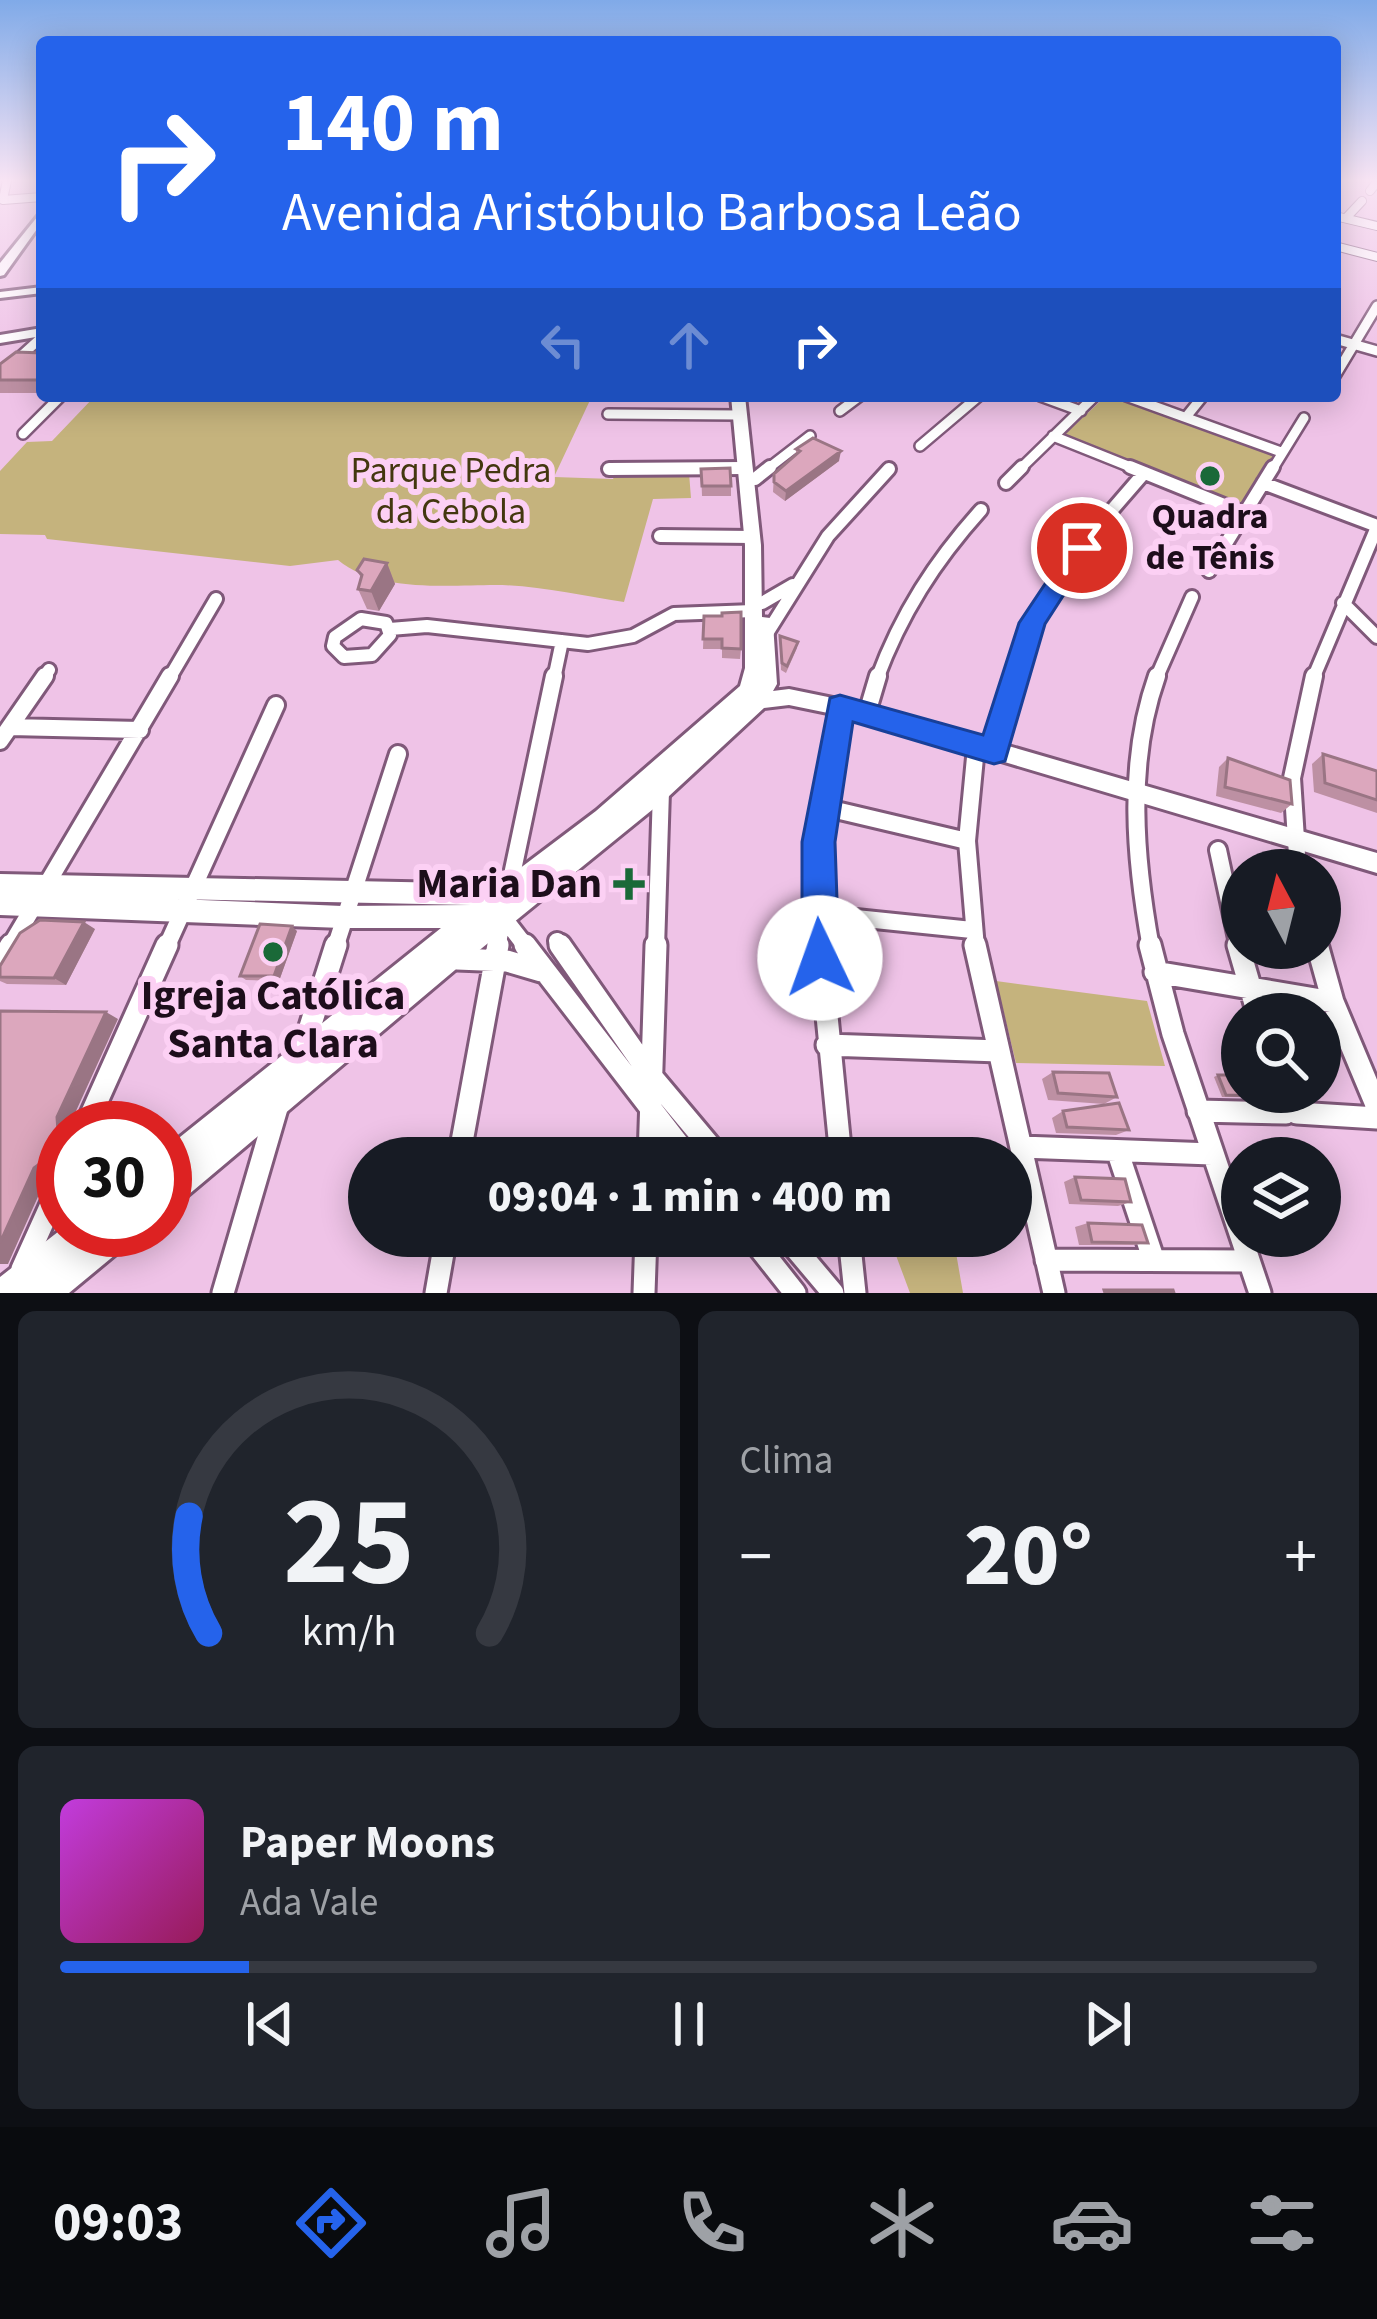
<!DOCTYPE html>
<html lang="pt">
<meta charset="utf-8">
<style>
:root{--surface:#171b24;--page:#20242c;--text:#f1f3f6;--muted:#9ea1a6;--line:#363941;--accent:#2563eb}
body{margin:0;font-family:"Source Sans 3",sans-serif;background:var(--page);color:var(--text);height:100vh;display:flex;flex-direction:column;font-size:45px;white-space:nowrap}
*{box-sizing:border-box;margin:0}
p{font-size:39px;color:var(--muted)}
.icon{flex:none;width:66px;height:66px;fill:none;stroke:currentColor;stroke-width:2;stroke-linecap:round;stroke-linejoin:round}
.map{position:relative;height:1293px;overflow:hidden}
.panel{display:flex;flex-direction:column;gap:18px;padding:18px;background:#0d0f14;flex:1}
.panel>*{flex:none}
.top-card{position:absolute;left:36px;top:36px;width:1305px;height:366px;border-radius:12px;box-shadow:0 6px 30px #0003;background:#2563eb;color:#fff;overflow:hidden}
.needle{width:78px;rotate:353deg}
.tools{position:absolute;left:1221px;top:849px;display:grid;gap:24px}
.tools a{display:grid;place-items:center;width:120px;height:120px;border-radius:50%;background:var(--surface);box-shadow:0 6px 30px #0003;font-size:60px}
.speed{position:absolute;left:36px;top:1101px;display:flex;gap:24px;font-size:60px;font-weight:700;text-align:center}
.speed>*{display:grid;place-content:center;width:156px;height:156px;border-radius:50%;background:var(--surface);box-shadow:0 6px 30px #0003;line-height:1}
.speed .limit{border:18px solid #d22;background:#fff;color:#111}
.pin{position:absolute;display:grid;place-items:center;width:102px;height:102px;color:#fff;margin:-51px;border:6px solid #fff;border-radius:50%;box-shadow:0 3px 12px #0007}
.me{position:absolute;width:132px;margin:-66px;rotate:357deg;stroke-linejoin:round;filter:drop-shadow(0 0 9px #0008)}
.turn{display:flex;align-items:center;gap:42px;height:252px;padding:0 48px;font-size:54px}
.turn .icon{width:156px;height:156px;stroke-width:2.5}
.turn b{display:block;font-size:84px;line-height:102px}
.lanes{display:flex;align-items:center;height:114px;padding:0 48px;background:#0003;justify-content:center;gap:60px;direction:ltr}
.lanes .off{opacity:.35}
.big{font-size:90px;font-weight:800;line-height:1.1}
.panel .card{flex:1;display:flex;flex-direction:column;justify-content:center;gap:18px;min-width:0;padding:0 42px;border-radius:18px;background:var(--page)}
.panel .dial{align-items:center;gap:0}
.dial svg{height:312px;overflow:visible;fill:none;stroke:var(--line);stroke-width:7;stroke-linecap:round;text-anchor:middle}
.dial text{fill:var(--text);stroke:none}
.song{display:flex;align-items:center;gap:36px}
.cover{width:144px;height:144px;border-radius:18px;background:linear-gradient(135deg,hsl(290 70% 55%),hsl(330 70% 35%))}
.played{height:12px;border-radius:6px;background:linear-gradient(90deg,var(--accent) 15%,var(--line) 15%)}
.keys{display:flex;justify-content:space-around;direction:ltr}
.heat{display:flex;justify-content:space-between;align-items:center;font-size:66px;direction:ltr}
.panel .tiles{flex:1;display:grid;gap:18px;grid-template-columns:1fr 1fr}
.card:last-child{grid-column:span 2}
.trip{position:absolute;left:348px;top:1137px;width:684px;height:120px;border-radius:60px;background:var(--surface);box-shadow:0 6px 30px #0003;font-weight:800;line-height:120px;text-align:center}
.menu{display:flex;height:192px;justify-content:space-around;align-items:center;background:#090b0e;color:var(--muted)}
.menu .icon{width:84px;height:84px}
.menu .current{color:var(--accent)}
.menu b{font-size:54px;color:var(--text)}
.map>svg:first-child{display:block}
.green{fill:#c5b37d}
.lines{fill:none;stroke-linecap:round;stroke-linejoin:round}
.street-far4-casing{stroke:#80597a;stroke-width:10}
.street-far3-casing{stroke:#80597a;stroke-width:14}
.street-far2-casing{stroke:#80597a;stroke-width:18}
.street-far1-casing{stroke:#80597a;stroke-width:22}
.street-casing{stroke:#80597a;stroke-width:27}
.secondary-casing{stroke:#80597a;stroke-width:6}
.primary-casing{stroke:#80597a;stroke-width:6}
.street-far4{stroke:#fff;stroke-width:8}
.street-far3{stroke:#fff;stroke-width:9}
.street-far2{stroke:#fff;stroke-width:12}
.street-far1{stroke:#fff;stroke-width:16}
.street{stroke:#fff;stroke-width:21}
.secondary{fill:#fff;fill-rule:evenodd}
.primary{fill:#fff;fill-rule:evenodd}
.wall{fill:#bd90a3}
.shaded-wall{fill:#9a7584}
.building{fill:#dca7bd;stroke:#9a7584;stroke-width:3}
.route{fill:#2563eb;stroke:#184099;stroke-width:3}
.poi-dot{fill:#1a6938;stroke:#fcd0f4;stroke-width:4.5}
.labels{text-anchor:middle;dominant-baseline:central;stroke-width:12;stroke-linejoin:round;paint-order:stroke}
.park-label{font-size:36px;fill:#43370f;stroke:#fcd0f4}
.poi-label{font-size:36px;font-weight:bold;fill:#1d0e1b;stroke:#fcd0f4}
.near-poi-label{font-size:42px;font-weight:bold;fill:#1d0e1b;stroke:#fcd0f4;text-anchor:end}
</style>
<div class="map">
<svg width="1377" height="1293" viewBox="0 0 1377 1293">
<rect width="100%" height="100%" fill="#efc3e7"/>
<path class="green" d="M102,396H592L554,477L613,479L616,473H689L691,498L653,499L624,602C582,596 537,585 495,585C450,585 378,593 338,560L290,566L47,539L45,535L0,534V471L27,442L52,441L94,397Z
M1106,396H1117L1278,454L1244,508L1064,435Z
M996,981L1147,1001L1165,1066L1016,1063Z
M872,1236H916L919,1246L955,1247L963,1293H910L894,1250L874,1249Z"/>
<g class="lines">
<defs>
<path id="street-far4" d="M7,180L3,200L42,197
M1370,191L1377,182
M1335,216L1377,226
M1346,218L1362,201
M1335,246L1377,257"/>
<path id="street-far3" d="M1335,339L1377,351
M0,375L42,337
M1335,376L1377,306
M1040,396L1081,411
M1126,396L1281,452
M840,411L860,396
M608,414L739,415
M1186,417L1203,396
M23,434L61,396
M1053,436L1138,470
M920,446L979,396
M609,469L744,468
M766,470L810,436
M1019,470L1095,396
M1272,470L1304,418"/>
<path id="street-far2" d="M1130,467L1244,513
M609,469L744,468
M755,479L770,467
M1006,483L1022,467
M1263,483L1377,526
M1099,525L1144,473
M660,536L752,537
M1209,571L1273,467
M762,603L793,585
M1343,603L1377,637
M361,619L386,623L390,635L372,655L344,657L333,646L335,637Z
M390,629L427,626L588,644L633,636L674,614L753,611
M766,635L828,536L889,469
M43,679L49,670
M169,679L216,599
M554,679L562,641
M877,679C901,614 935,561 981,510
M1013,679L1036,619L1082,548
M1156,679L1192,597
M1313,679L1377,527"/>
<path id="street-far1" d="M867,713L878,676
M10,727L140,730
M0,741L45,676
M976,747L967,841L976,948
M995,752L1014,676
M823,807L967,841
M1218,850L1239,948
M1298,870L1292,778L1314,676
M509,889L554,676
M817,914L972,930
M503,917L527,948
M557,941L562,948
M9,948L170,676
M166,948L276,705
M335,948L398,754
M497,948L503,917
M656,948L661,791
M820,948L818,842L840,707
M1151,948C1135,860 1126,763 1157,676"/>
<path id="street" d="M525,945L689,1158
M560,945L652,1077L720,1158
M820,945L841,1158
M975,945L1054,1293
M1150,945L1173,1034L1260,1293
M1238,945L1258,1014
M1318,948L1333,1002L1377,1107
M457,959L507,961L541,971
M0,964L11,945
M1155,972L1333,1002
M827,1045L999,1051
M302,1052L336,945
M1289,1092L1297,1113L1377,1118
M1198,1111L1286,1113
M85,1128L167,945
M1021,1147L1212,1154
M1118,1153L1153,1258
M459,1158L498,945
M649,1158L656,945
M750,1236L795,1293
M785,1236L833,1293
M849,1236L855,1293
M1046,1260L1249,1261
M22,1269L63,1178
M223,1293L277,1108
M436,1293L446,1236
M644,1293L646,1236"/>
<path id="secondary" d="M42,287V293L0,298V292Z
M42,328V336L0,343V335Z
M731,396H745L761,545L762,617L770,618L773,623L777,684L773,691L789,689L867,705L1377,853V873L867,721L789,705L764,708L668,797L455,970L175,1206L165,1210V1149L441,928H342L0,915V874L499,884L596,811L740,686L745,668V545ZM176,899L471,905L342,906Z
M63,1228L138,1230L133,1240L69,1293H0V1277Z"/>
<path id="primary" d="M42,211V222L4,275L0,276V263Z"/>
</defs>
<use href="#street-far4" class="street-far4-casing"/>
<use href="#street-far3" class="street-far3-casing"/>
<use href="#street-far2" class="street-far2-casing"/>
<use href="#street-far1" class="street-far1-casing"/>
<use href="#street" class="street-casing"/>
<use href="#secondary" class="secondary-casing"/>
<use href="#primary" class="primary-casing"/>
<use href="#street-far4" class="street-far4"/>
<use href="#street-far3" class="street-far3"/>
<use href="#street-far2" class="street-far2"/>
<use href="#street-far1" class="street-far1"/>
<use href="#street" class="street"/>
<use href="#secondary" class="secondary"/>
<use href="#primary" class="primary"/>
</g>
<path class="wall" d="M42,353V393H0V364Z
M796,449L839,461L785,501L773,492L774,474L796,455Z
M701,469L731,486V496H702Z
M387,563L395,584L379,611L367,609L358,589L361,578L357,570Z
M704,616L741,649L740,659L722,658V649H703Z
M780,636L797,648L786,673L781,670Z
M1323,754L1377,771V813L1314,792L1312,764Z
M1228,758L1292,804L1281,813L1216,796L1219,767Z
M95,929L66,985L7,984L0,981V966Z
M297,931L279,981L246,980L240,976Z
M1053,1072L1117,1097L1104,1104L1048,1100L1042,1079Z
M1218,1075L1257,1096L1253,1097H1222L1214,1077Z
M1063,1111L1129,1130L1116,1135L1056,1133L1052,1118Z
M1075,1177L1131,1202L1118,1206L1069,1204L1064,1182Z
M1088,1223L1148,1243L1133,1245H1079L1075,1227Z"/>
<path class="shaded-wall" d="M841,451L839,461L785,501L786,491Z
M387,563L395,584L379,611L371,591Z
M84,922L95,929L66,985L54,978Z
M292,926L297,931L279,981L274,976Z
M106,1012L118,1019L71,1122L72,1128H63V1156L59,1164L49,1172L8,1264H0V1243Z"/>
<path class="building" d="M16,352L42,353V380H0V364Z
M813,438L841,451L786,491L774,482V474L800,451L796,449Z
M730,468L731,486H702L701,469Z
M364,559L387,563L371,591L358,589L362,575L357,570Z
M741,612V649L722,648V639H703L704,616H722V613Z
M780,636L798,642L787,666L782,663Z
M1323,754L1377,771V800L1325,783Z
M1228,758L1290,780L1292,804L1225,787Z
M40,920L84,922L54,978L0,977V966L20,933Z
M260,924L292,926L274,976H240Z
M0,1011L106,1012L57,1117L58,1131L45,1160L34,1168L0,1243Z
M1053,1072L1109,1073L1117,1097L1058,1093Z
M1218,1075H1242V1092H1256L1257,1096L1226,1095Z
M1119,1103L1129,1130L1067,1127L1063,1111Z
M1075,1177L1125,1179L1131,1202L1081,1200Z
M1088,1223L1142,1225L1148,1243L1092,1242Z
M1104,1290H1173L1174,1293H1105Z"/>
<linearGradient id="sky" x2="0" y2="1"><stop stop-color="#80aae8"/><stop offset="0.5" stop-color="#f8e4f4"/><stop offset="1" stop-color="#f8e4f4" stop-opacity="0"/></linearGradient>
<rect width="1377" height="361" fill="url(#sky)"/>
<path class="route" d="M1082,540L1094,548L1045,624L1005,761L994,764L853,722L835,842L839,958L833,971L820,976L807,971L802,958V842L830,698L840,695L983,735L1019,623L1073,542Z"/>
<g class="poi-dot">
<circle cx="1210" cy="476" r="12"/>
<path d="M623 866h12v12h12v12h-12v12h-12v-12h-12v-12h12z"/>
<circle cx="273" cy="952" r="12"/>
</g>
<g class="labels">
<g class="park-label">
<text x="451" y="470">Parque Pedra<tspan x="451" dy="41">da Cebola</tspan></text>
</g>
<g class="poi-label">
<text x="1210" y="516">Quadra<tspan x="1210" dy="41">de Tênis</tspan></text>
</g>
<g class="near-poi-label">
<text x="602" y="884">Maria Dan</text>
<text x="273" y="996" text-anchor="middle">Igreja Católica<tspan x="273" dy="48">Santa Clara</tspan></text>
</g>
</g>
</svg>
<div class="tools">
<a><svg class="needle" viewBox="-14 -14 28 28"><path d="M0-13l5 13h-10z" fill="#e53935"/><path d="M0 13l5-13h-10z" fill="#9ea1a6"/></svg></a>
<a><svg class="icon" aria-label="search" viewBox="0 0 24 24"><circle cx="10" cy="10" r="6"/><path d="M15 15l6 6"/></svg></a>
<a><svg class="icon" aria-label="layers" viewBox="0 0 24 24"><path d="M12 4l9 5-9 5-9-5zM3 14l9 5 9-5"/></svg></a>
</div>
<div class="speed"><div class="limit">30</div></div>
<div class="pin" style="left:1082px;top:548px;background:#d93025"><svg class="icon" aria-label="arrive" viewBox="0 0 24 24"><path d="M6 21V4h12l-3 4 3 4H6"/></svg></div>
<svg class="me" style="left:820px;top:958px" viewBox="-20 -20 40 40"><circle r="19" fill="#fff"/><path d="M0-13L10 11 0 6-10 11z" fill="#2563eb"/></svg>
<div class="trip">09:04 · 1 min · 400 m</div>
<div class="top-card">
<div class="turn"><svg class="icon" aria-label="right" viewBox="0 0 24 24"><path d="M7 20v-9h11M14 6l5 5-5 5"/></svg><div><b>140 m</b>Avenida Aristóbulo Barbosa Leão</div></div>
<div class="lanes"><svg class="icon off" aria-label="left" viewBox="0 0 24 24"><path d="M17 20v-9H6M10 6l-5 5 5 5"/></svg><svg class="icon off" aria-label="ahead" viewBox="0 0 24 24"><path d="M12 20V5M6 11l6-6 6 6"/></svg><svg class="icon" aria-label="right" viewBox="0 0 24 24"><path d="M7 20v-9h11M14 6l5 5-5 5"/></svg></div>
</div>
</div>
<section class="panel">
<div class="tiles">
<div class="card dial"><svg viewBox="0 0 100 80">
<path d="M14 69A42 42 0 1 1 86 69"/>
<path d="M14 69A42 42 0 0 1 9 39" stroke="#2563eb"/>
<text x="50" y="56" font-size="32" font-weight="700">25</text>
<text x="50" y="72" font-size="11">km/h</text>
</svg></div>
<div class="card"><p>Clima</p>
<div class="heat"><a>−</a><b class="big">20°</b><a>+</a></div>
</div>
<div class="card">
<div class="song"><i class="cover"></i><div><b>Paper Moons</b><p>Ada Vale</p></div></div>
<div class="played"></div>
<div class="keys"><svg class="icon" aria-label="previous" viewBox="0 0 24 24"><path d="M18 5L8 12l10 7zM5 5v14"/></svg><svg class="icon" aria-label="pause" viewBox="0 0 24 24"><path d="M8 5v14M16 5v14"/></svg><svg class="icon" aria-label="next" viewBox="0 0 24 24"><path d="M6 5l10 7-10 7zM19 5v14"/></svg></div>
</div>
</div>
</section>
<nav class="menu">
<b>09:03</b>
<svg class="icon current" aria-label="directions" viewBox="0 0 24 24"><path d="M12 3l9 9-9 9-9-9zM9 14v-3h6M13 9l2 2-2 2"/></svg>
<svg class="icon" aria-label="music" viewBox="0 0 24 24"><path d="M9 18V5l10-2v13"/><circle cx="6" cy="18" r="3"/><circle cx="16" cy="16" r="3"/></svg>
<svg class="icon" aria-label="phone" viewBox="0 0 24 24"><path d="M5 4h4l2 5-3 2q2 4 5 5l2-3 5 2v4C11 20 4 13 5 4z"/></svg>
<svg class="icon" aria-label="climate" viewBox="0 0 24 24"><path d="M12 3v18M4 7l16 10M4 17L20 7"/></svg>
<svg class="icon" aria-label="car" viewBox="0 0 24 24"><path d="M5 17H2v-5l4-1 3-4h7l3 4 3 1v5h-3M9 17h6M6 11h13"/><circle cx="7" cy="17" r="2"/><circle cx="17" cy="17" r="2"/></svg>
<svg class="icon" aria-label="filters" viewBox="0 0 24 24"><path d="M4 7h16M4 17h16"/><circle cx="9" cy="7" r="2"/><circle cx="15" cy="17" r="2"/></svg>
</nav>
